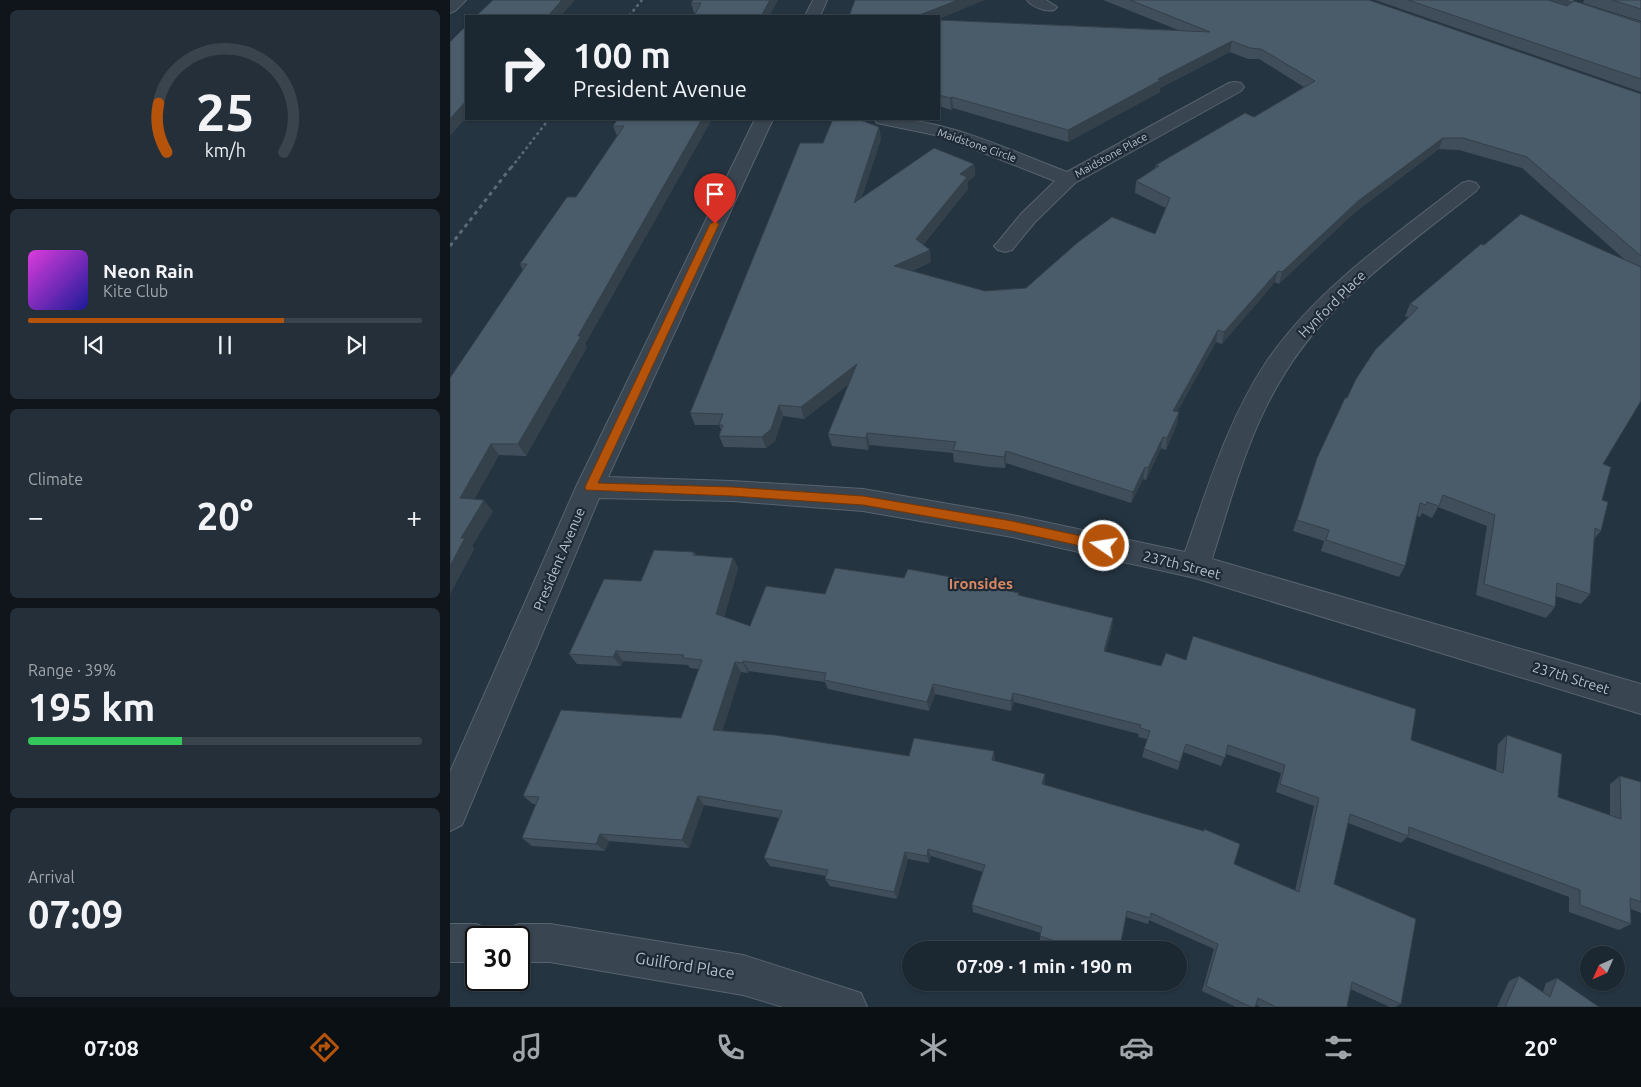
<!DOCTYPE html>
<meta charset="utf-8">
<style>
:root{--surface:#1b2731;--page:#242f39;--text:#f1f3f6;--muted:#a0a5ab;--line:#39444d;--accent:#b45309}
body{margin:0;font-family:Ubuntu,sans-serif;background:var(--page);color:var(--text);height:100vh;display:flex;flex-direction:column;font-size:19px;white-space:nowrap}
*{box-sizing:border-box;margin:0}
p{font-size:16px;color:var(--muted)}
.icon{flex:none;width:28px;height:28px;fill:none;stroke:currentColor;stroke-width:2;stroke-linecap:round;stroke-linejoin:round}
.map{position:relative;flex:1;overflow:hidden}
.side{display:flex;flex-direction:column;gap:10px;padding:10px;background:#0f151b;width:450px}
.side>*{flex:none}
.hud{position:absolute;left:15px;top:15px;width:475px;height:105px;border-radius:0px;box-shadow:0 1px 4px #0004,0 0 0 1px var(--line);background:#1b2731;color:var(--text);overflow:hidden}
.needle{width:32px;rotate:225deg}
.fabs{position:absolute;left:1130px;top:946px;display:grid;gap:10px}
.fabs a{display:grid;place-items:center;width:45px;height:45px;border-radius:50%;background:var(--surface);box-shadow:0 1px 4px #0004,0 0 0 1px var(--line);font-size:25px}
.speed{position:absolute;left:15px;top:926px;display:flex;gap:10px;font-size:25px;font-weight:700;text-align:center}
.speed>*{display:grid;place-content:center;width:65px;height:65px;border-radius:50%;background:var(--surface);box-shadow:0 1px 4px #0004,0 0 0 1px var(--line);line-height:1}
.speed .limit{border:2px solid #111;border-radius:8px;background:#fff;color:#111}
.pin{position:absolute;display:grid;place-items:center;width:42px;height:42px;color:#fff;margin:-51px -21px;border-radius:50% 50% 50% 0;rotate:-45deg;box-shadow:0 0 5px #0007}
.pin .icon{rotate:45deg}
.me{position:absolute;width:55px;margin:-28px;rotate:283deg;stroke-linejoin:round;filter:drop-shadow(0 0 4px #0008)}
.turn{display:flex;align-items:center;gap:18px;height:105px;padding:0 25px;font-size:22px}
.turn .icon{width:65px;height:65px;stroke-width:2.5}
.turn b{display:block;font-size:35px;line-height:42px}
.big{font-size:38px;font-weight:700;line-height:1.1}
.side .widget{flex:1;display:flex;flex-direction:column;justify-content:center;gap:8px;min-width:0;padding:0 18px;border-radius:8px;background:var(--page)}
.side .dial{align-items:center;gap:0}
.dial svg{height:130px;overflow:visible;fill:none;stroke:var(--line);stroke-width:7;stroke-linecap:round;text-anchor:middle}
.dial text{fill:var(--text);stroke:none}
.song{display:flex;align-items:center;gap:15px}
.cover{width:60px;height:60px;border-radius:8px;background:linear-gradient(135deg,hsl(300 70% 55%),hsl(240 70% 35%))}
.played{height:5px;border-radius:2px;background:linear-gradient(90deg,var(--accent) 65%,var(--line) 65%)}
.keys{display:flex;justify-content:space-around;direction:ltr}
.heat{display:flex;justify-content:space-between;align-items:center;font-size:28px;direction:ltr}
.charge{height:8px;border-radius:4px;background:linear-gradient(90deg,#34c759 39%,var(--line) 0)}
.trip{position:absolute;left:452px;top:941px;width:285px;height:50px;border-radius:25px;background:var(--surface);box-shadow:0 1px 4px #0004,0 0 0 1px var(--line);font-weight:700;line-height:50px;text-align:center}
.menu{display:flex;height:80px;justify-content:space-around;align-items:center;background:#0b1014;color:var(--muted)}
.menu .icon{width:35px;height:35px}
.menu .active{color:var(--accent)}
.menu b{font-size:22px;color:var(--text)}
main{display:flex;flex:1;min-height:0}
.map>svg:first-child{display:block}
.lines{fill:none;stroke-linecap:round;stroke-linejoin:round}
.minor-casing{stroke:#57636e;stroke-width:2}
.minor{fill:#394551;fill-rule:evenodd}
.rail-far1{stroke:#5b6a78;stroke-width:2.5;stroke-dasharray:3 3;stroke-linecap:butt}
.rail{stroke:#5b6a78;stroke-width:3;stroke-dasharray:4 4;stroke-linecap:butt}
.wall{fill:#404e5b;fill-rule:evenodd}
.shaded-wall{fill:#34404a}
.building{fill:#4a5b6a;stroke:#34404a;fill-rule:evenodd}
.route{fill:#b45309;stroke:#753606}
.labels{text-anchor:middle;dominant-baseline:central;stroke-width:4.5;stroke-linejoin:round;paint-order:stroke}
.far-street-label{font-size:11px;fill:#b5c0cb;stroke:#1e2a36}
.street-label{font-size:14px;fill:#b5c0cb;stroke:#1e2a36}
.neighbourhood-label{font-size:15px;font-weight:bold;fill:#d98962;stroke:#1e2a36}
.near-street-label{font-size:16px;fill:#b5c0cb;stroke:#1e2a36}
</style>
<main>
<section class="side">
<div class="widget dial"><svg viewBox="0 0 100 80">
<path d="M14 69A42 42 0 1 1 86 69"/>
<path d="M14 69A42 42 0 0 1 9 39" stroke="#b45309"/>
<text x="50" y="56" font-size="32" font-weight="700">25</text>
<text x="50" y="72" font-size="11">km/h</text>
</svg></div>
<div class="widget">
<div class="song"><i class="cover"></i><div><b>Neon Rain</b><p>Kite Club</p></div></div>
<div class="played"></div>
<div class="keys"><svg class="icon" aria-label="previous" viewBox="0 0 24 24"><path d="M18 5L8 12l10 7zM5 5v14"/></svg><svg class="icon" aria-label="pause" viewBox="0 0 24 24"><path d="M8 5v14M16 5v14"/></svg><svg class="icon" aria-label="next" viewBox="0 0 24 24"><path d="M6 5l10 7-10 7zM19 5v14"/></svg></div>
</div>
<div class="widget"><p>Climate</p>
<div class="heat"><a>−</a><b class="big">20°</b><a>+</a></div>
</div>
<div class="widget"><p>Range · 39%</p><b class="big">195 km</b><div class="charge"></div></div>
<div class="widget"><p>Arrival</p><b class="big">07:09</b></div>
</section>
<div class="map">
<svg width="1191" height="1007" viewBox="0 0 1191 1007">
<rect width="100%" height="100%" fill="#243441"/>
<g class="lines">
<defs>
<path id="minor" d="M0,0H16L5,11L0,13Z
M363,0H377L370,16H355Z
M577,0H596L607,7L604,10C595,12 582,7 577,0Z
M1096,0H1118L1191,23V33L1098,3Z
M785,82L791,83L794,87L791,91L625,183L585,222L562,250L555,252L548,250L544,246L548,242L571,214L605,181L490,136L427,123L424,119C491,115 555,149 617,172L779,83Z
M305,119H323L158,477L282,481L413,489L562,515L735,552C758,487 778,419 817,361C867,288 944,236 1012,183L1019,181L1026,183L1029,187L1026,191C958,245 881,298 835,373C799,429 782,496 762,559L1191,684V714L745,578L562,537L413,511L282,501L149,498L12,825L0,831V772L126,487Z
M0,924H26L40,929L43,938H26V962H0Z
M69,924H100L293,955L411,993L417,1007H333L293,995L100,962H69V938H52L55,929Z"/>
</defs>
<use href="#minor" class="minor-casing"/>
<use href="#minor" class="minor"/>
<path class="rail-far1" d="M179,16L192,0
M61,168L99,119"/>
<path class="rail" d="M0,246L62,166"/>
</g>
<path class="wall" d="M328,0L319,16H244L246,13H244L241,3Z
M653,0H919L1191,94V401L1153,464L1151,531L1144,539L1140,594L1131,604L1105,596V607L1096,618L1026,595L1037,526L988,507L982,518L972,513L970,517L967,516L955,566L949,577L871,551L874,541L843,531L867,458L897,398L959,318L955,316L960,304L1034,245L1175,260L1072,168L1009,150L989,149L904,213L829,284L825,282L772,344L766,342L727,412H729L727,424L716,450L711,448L696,480L693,479L681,503L556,463L555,468L539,467L504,462L503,453L420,445L418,450L382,446L378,434L399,384L354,419L333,416L325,441L316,448L274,447L269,436L271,430L269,425H245L240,413L373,143L429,127L431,139L412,197L524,164L525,176L518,181V189L473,245L481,262L462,271L535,291L576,288L705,234L716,208L685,193L686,181L705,168L706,165L804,117L854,87L809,59H798L780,52L710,88V92L618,142L503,108L501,110L489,106V20L728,30Z
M925,0H1098L1117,6L1191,23V92Z
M1134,0H1191V21L1133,3Z
M168,119H262L135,344L137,347L76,456L49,455L24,499L43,511L22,546L24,549L0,594V378L73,270L70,264L126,197L167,136L163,126Z
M244,552L246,555L283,558L288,568L274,617L300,626L375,594L454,578L518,582L569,593V595L663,618L662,628L655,652L961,740L1046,771L1048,744L1057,735L1108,797L1160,815V784L1170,776L1191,782V913L1181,909V924L1169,930L1119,912V897L957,837L951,843L898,823L884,884L951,1004L945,1007H940L900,989L897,1007H811L806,1005L805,1007H786L752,991L764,949L699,920L698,924L676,917L669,950H659L649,947L648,950H613L590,942V936L591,933L523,912L522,905L533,872L481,856L479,863L458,859L447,899L380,886L375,879L376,876L320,866L314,858L329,818L254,805L239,848L159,841L155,851L82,846L72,838L86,804H83L73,796L231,718L249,669L240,668L238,665L173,661L171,666L127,664L119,654L191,581ZM299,671L375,682L378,689L479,711L485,694L561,711L564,702L689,734L688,737L697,739L692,757L728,770L733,752L771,766L776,754L831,773L826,792L864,806L845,891L784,864L594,785L595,783L545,761L544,751L459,756L272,731L291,672L298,673Z
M1069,976L1093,992L1096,983L1107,978L1149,1007H1047L1059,981Z"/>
<path class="shaded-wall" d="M112,0H125L111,16H98Z
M320,0H328L319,16H311Z
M508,0H535L489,19V16H467Z
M782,41L780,52L710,88V92L618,142V130L708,79Z
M502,97L503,108L501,110L500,98Z
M16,101V118L0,136V119Z
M252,119H262L135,344L137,347L76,456L68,444L128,336Z
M429,127L431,139L406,215L404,203Z
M993,138L989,149L904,213L829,284L832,272L908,201Z
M524,164L525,176L518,181V189L468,251L466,239L510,174Z
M480,250L481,262L446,278L444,266Z
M828,271L825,282L772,344L774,332Z
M768,330L766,342L721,423L723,411Z
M407,364L410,376L354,419L351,407Z
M329,405L333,416L325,441L316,448L312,437Z
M729,412L727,424L716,450L717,438Z
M417,433L420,445L418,450L416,438Z
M713,437L711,448L696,480L698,468Z
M41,444L49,455L19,509L10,498Z
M556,451V463L555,468L554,457Z
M695,467L693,479L681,503L683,492Z
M34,500L43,511L22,546L24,549L0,594V566L11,538Z
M283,558L288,568L272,624L266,614Z
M663,618L662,628L653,661L654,651Z
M166,651L173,661L171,666L163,657Z
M293,661L299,671L298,673L293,663Z
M285,662L291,672L270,739L263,730Z
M483,684L485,694L479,711L477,702Z
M563,693L564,702L561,711V701Z
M544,751L545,760L543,768L542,760Z
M595,774V783L592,792V784Z
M248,796L254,805L239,848L232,840Z
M150,834L159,841L155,851L146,844Z
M478,849L481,856L479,863L477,856Z
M455,852L458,859L447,899L444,892Z"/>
<path class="building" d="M43,0H112L98,16H26Z
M243,0H320L311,16H244L251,3H241Z
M405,0H508L467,16H399Z
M680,0H919L1191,94V256L1077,157L1013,138H993L908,201L832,272L828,271L774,332L768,330L723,411L729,412L717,438L713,437L698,468L695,467L683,492L556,451L554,457L538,455L503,450L506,442L417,433L416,438L378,434L407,364L351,407L329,405L321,429L312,437L269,436L273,425H269L273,414L240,413L350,143H373L383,119H408L429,127L404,203L484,148L524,164L510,174L517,177L466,239L480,250L444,266L535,291L576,288L627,243L662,217L705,234L720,198L686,181L709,166L706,165L795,113L804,117L865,81L811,49L800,48L782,41L708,79L711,80L618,130L502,97L500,98L489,95V20L760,32Z
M958,0H1098L1117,6L1124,1L1191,23V79Z
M1162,0H1191V9Z
M16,26V101L0,119V42Z
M168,119H252L128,336H131L68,444H41L10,498L34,500L11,538H15L0,566V378L77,264H70L117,197H126L174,126H163Z
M1071,214L1191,267V401L1153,464L1161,467L1152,500L1158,502L1151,531L1145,528L1140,594L1107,583L1105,607L1034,584L1045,515L993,495L989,506L977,502L976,505L970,503L955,566L876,540L879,530L847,520L867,458L895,398H897L906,379L925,350L968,308L960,304L1031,244L1034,245Z
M204,550L244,552L243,555L283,558L266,614L300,626L316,586L375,594L385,568L454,578L458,569L517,580V582L569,593L568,595L663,618L654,651L711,666L716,653L736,660L743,636L966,709L961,740L1053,773L1057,735L1112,754L1108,797L1171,819L1170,776L1191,782V902L1180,898L1181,924L1130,905V890L959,827L958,836L900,814L884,884L966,919L951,1004L902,982L897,1007H826L808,998L805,1007H801L756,986L768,944L701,913L700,918L677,911L670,947L650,941L648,950H631L590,936L592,927L522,905L535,865L478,849L477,856L455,852L444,892L375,879L378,870L314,858L332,811L248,796L232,840L150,834L146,844L72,838L89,797L73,796L111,710L231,718L252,660L233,658L234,655L166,651L163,657L119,654L154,579L191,581ZM293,661L376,673L374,680L477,702L483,684L561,701L563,693L691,725L690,728L700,731L694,749L730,762L736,744L775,758L778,745L835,765L830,784L869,798L849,892L784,864L790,844L754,829V831L592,784L595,774L542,760L544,751L464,738L459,756L325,735L263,730L285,662L293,663Z
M1069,976L1100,997L1107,978L1149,1007H1055Z"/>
<path class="route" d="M265,221L269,224L148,483L282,487L413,496L562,521L654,541L658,543L659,546L658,549L654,551L562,531L413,505L282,496L136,490L135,487L260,224Z"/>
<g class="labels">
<g class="far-street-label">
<text transform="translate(527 145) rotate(19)">Maidstone Circle</text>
<text transform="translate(661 155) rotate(-29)">Maidstone Place</text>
</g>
<g class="street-label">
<text transform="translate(882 304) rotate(-45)">Hynford Place</text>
<text transform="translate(109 559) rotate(-67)">President Avenue</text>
<text transform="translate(732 565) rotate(14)">237th Street</text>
<text transform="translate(1121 678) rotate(17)">237th Street</text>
</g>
<g class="neighbourhood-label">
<text x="531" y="583">Ironsides</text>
</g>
<g class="near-street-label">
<text transform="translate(235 965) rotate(9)">Guilford Place</text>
</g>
</g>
</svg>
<div class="fabs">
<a><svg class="needle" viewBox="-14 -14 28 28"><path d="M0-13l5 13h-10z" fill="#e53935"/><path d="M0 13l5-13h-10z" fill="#a0a5ab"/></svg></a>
</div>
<div class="speed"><div class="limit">30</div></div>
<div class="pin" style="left:265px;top:224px;background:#d93025"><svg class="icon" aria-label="arrive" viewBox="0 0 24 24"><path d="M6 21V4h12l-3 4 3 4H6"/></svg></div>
<svg class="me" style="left:654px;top:546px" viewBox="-20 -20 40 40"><circle r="17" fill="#b45309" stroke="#fff" stroke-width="3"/><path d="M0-11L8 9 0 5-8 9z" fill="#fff"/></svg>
<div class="trip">07:09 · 1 min · 190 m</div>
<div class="hud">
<div class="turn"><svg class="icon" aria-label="right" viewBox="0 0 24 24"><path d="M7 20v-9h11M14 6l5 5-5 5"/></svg><div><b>100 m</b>President Avenue</div></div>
</div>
</div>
</main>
<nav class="menu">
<b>07:08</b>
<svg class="icon active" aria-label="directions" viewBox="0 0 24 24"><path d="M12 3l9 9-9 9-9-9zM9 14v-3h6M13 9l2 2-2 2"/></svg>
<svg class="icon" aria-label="music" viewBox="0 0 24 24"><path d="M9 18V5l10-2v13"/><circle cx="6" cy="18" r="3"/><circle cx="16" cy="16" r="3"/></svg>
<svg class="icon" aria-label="phone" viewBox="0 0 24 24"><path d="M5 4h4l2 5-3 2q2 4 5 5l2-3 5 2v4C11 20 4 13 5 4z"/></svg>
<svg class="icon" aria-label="climate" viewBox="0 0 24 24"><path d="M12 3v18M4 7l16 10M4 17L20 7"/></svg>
<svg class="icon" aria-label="car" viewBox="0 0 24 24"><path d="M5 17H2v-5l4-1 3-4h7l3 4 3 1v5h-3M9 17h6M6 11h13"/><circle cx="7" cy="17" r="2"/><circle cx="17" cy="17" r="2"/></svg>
<svg class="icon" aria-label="filters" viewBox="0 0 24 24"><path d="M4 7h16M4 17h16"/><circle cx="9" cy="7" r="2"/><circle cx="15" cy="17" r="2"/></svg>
<b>20°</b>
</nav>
